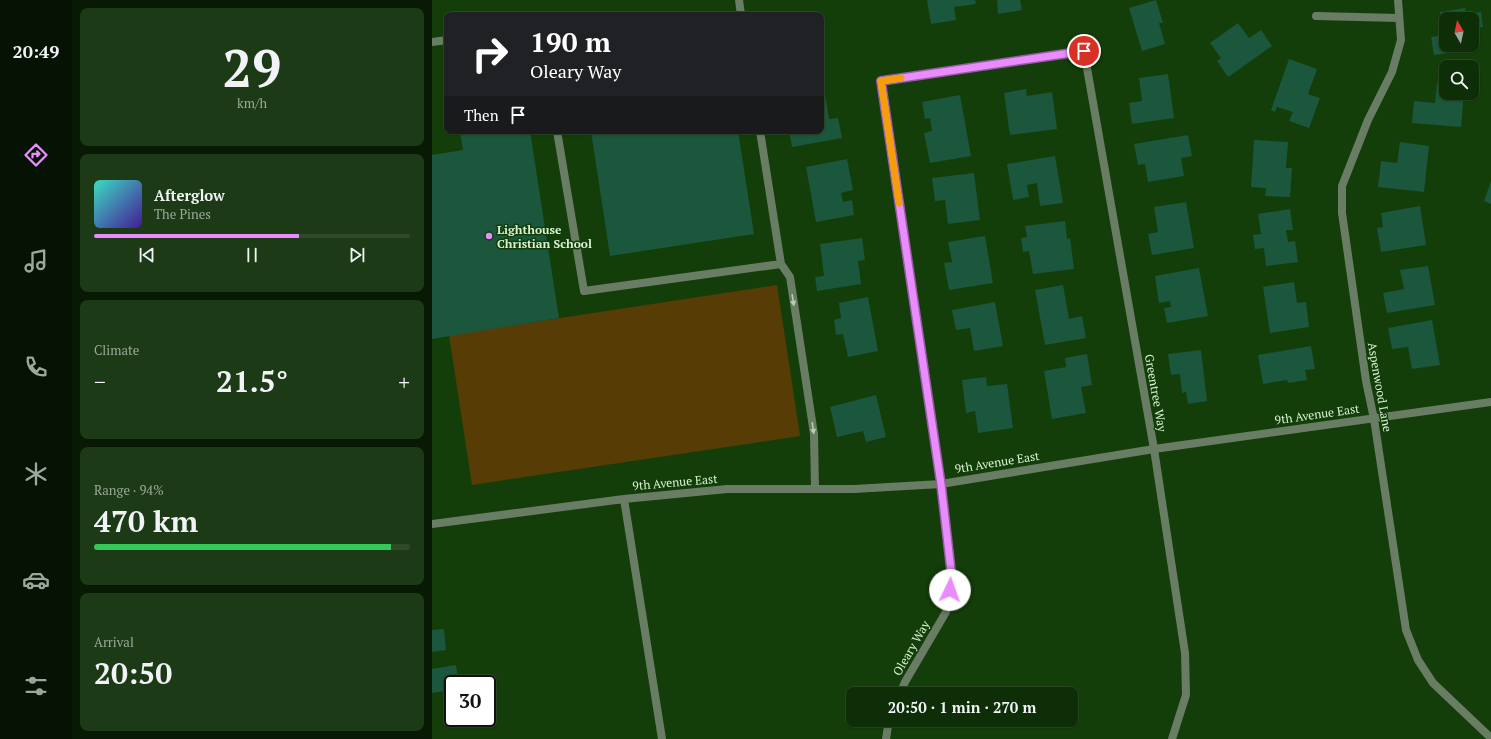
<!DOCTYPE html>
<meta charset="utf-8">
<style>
:root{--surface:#0e2e07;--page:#1c3a15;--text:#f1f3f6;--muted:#9ba89b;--line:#2e4a28;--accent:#e98dfe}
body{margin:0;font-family:"PT Serif",serif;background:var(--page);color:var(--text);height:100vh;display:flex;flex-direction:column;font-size:15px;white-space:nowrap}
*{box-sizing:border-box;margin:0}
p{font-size:13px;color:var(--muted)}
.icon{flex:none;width:22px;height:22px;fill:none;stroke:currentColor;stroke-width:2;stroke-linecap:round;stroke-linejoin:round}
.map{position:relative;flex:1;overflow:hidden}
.panel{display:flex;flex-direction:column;gap:8px;padding:8px;background:#081904;width:360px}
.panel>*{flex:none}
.banner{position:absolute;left:12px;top:12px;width:380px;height:122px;border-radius:8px;box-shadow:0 1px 3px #0004,0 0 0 1px var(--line);background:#202124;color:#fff;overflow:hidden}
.needle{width:26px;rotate:351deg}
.controls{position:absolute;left:1007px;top:12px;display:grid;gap:8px}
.controls a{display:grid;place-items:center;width:40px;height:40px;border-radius:8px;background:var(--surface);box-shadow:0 1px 3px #0004,0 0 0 1px var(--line);font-size:20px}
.speed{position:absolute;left:12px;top:675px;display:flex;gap:8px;font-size:20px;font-weight:700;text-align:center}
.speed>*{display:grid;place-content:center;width:52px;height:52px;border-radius:50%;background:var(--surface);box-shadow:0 1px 3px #0004,0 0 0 1px var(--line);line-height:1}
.speed .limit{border:2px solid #111;border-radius:6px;background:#fff;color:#111}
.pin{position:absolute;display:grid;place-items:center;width:34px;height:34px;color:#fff;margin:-17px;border:2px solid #fff;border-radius:50%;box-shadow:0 1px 4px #0007}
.me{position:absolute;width:44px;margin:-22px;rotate:3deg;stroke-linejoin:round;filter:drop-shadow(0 0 3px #0008)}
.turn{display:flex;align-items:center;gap:14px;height:84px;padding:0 20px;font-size:18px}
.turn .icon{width:52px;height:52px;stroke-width:2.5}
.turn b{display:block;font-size:28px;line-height:34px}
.then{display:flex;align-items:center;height:38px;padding:0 20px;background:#0003;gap:8px;font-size:15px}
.big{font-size:30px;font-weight:700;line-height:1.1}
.panel .widget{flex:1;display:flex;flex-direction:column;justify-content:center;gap:6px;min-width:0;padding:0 14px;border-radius:8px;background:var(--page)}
.panel .dial{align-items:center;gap:0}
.dial b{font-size:52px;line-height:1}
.song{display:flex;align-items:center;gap:12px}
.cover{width:48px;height:48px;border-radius:6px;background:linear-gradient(135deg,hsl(170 70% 55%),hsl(260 70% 35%))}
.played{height:4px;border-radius:2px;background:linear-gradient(90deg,var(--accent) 65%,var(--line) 65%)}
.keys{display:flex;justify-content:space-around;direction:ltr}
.heat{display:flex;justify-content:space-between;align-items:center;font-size:22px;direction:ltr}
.charge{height:6px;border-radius:3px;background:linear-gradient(90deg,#34c759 94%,var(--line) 0)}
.trip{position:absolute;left:414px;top:687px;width:232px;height:40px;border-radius:8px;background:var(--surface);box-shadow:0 1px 3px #0004,0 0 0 1px var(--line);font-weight:700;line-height:40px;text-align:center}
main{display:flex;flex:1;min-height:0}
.tab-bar{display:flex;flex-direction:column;width:72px;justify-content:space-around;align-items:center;background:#061203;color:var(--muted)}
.tab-bar .icon{width:28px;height:28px}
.tab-bar .on{color:var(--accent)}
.tab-bar b{font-size:18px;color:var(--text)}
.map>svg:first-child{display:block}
.green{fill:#573d05}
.building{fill:#1a573c;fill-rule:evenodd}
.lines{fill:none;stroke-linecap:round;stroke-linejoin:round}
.service{stroke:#687d64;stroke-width:8}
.minor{stroke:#687d64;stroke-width:8}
.oneway{fill:#b7ceb2}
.route-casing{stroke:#975ca5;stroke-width:10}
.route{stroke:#e98dfe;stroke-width:7}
.slow{stroke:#f59e0b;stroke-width:7}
.poi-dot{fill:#e98dfe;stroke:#133e09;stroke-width:1.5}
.labels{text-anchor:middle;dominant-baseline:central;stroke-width:3;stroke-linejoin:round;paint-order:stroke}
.poi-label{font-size:12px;font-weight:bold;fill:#d9f1d4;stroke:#133e09;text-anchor:start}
.street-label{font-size:12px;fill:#d9f1d4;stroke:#133e09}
</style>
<main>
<nav class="tab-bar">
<b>20:49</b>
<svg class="icon on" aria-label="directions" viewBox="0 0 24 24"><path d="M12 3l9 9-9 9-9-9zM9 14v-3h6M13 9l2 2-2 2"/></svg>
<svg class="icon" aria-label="music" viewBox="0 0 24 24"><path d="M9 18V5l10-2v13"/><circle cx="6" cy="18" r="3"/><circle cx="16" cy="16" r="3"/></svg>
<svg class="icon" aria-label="phone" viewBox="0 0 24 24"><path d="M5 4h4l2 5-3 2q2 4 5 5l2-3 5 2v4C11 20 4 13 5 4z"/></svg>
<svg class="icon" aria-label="climate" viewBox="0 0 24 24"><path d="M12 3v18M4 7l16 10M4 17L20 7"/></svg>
<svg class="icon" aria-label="car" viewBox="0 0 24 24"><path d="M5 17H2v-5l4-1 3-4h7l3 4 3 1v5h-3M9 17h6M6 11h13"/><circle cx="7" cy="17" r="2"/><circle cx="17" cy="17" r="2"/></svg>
<svg class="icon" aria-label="filters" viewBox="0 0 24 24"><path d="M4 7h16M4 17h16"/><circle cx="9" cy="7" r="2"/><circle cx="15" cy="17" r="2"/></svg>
</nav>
<section class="panel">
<div class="widget dial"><b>29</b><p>km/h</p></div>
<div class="widget">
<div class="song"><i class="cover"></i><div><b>Afterglow</b><p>The Pines</p></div></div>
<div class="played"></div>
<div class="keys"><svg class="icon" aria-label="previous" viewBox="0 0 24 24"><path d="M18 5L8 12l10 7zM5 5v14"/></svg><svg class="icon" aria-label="pause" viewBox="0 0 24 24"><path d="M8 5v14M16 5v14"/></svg><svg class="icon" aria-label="next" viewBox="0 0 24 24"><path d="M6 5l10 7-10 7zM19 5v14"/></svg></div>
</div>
<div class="widget"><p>Climate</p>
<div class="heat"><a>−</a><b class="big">21.5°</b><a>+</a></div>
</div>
<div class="widget"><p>Range · 94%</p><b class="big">470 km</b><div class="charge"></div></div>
<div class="widget"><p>Arrival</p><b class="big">20:50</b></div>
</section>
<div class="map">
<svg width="1059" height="739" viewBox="0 0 1059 739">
<rect width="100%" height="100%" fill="#133e09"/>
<path class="green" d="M345,285L368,436L40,485L17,335Z"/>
<path class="building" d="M495,0H543L544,4L522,7L524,20L499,24Z
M565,0H588L590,10L566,14Z
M724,0L731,23H727L733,44L710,51L697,8Z
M1033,8L1034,14L1049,12L1051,27L1042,28L1046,49L1002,55L999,37L1012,35L1008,12ZM1014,19H1040V45H1014Z
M806,23L817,38L829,30L840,46L796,77L785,61L789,58L778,43Z
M857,59L885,69L876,94L888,98L877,128L857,121L861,112L845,107L843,112L839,110Z
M736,74L742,118L700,124L697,103L710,101L707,78Z
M1005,83L1014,84V93H1032L1029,127L980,123L982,101L1003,103Z
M594,89L595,96L620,92L625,129L578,135L572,93Z
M393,94L397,119L406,118L410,138L360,147L357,131H389V95Z
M528,95L539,156L498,163L492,133L500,131L498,118L493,119L490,102Z
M28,131H98L127,318L0,339V155L31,150Z
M159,131H306L322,234L178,256Z
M756,135L760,156L749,158L752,176L716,182L713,164L706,165L702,144Z
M822,140L856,142L854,168H860L858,197L833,196L834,188L819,187Z
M968,142L997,146L992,192L946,187L949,161L965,163Z
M623,156L631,203L608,206L605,183L595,185L597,197L581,200L575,164Z
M415,159L421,190L409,193L411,202L420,200L422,215L384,222L374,167Z
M542,173L548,220L516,224L513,200L503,201L500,178Z
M1059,181V204L1052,201Z
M754,202L762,248L720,255L716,234L726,232L722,207Z
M988,206L994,245L949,252L945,228L951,227L949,213Z
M858,209L861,230H854L856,242L863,241L866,262L834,266L832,248L823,249L821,235L829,234L826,214Z
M633,221L635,239L638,238L642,269L601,274L597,251L591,252L589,238L595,237L593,226Z
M553,236L561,283L517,290L512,263L520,262L516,242Z
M430,238L433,260L426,261L429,284L385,291L383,277L392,276L388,244Z
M996,266L1003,305L955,313L951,293L972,289L968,270Z
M767,268L776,316L735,323L732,308L739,307L738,301L727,303L723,276Z
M862,282L865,303L874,302L877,327L838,333L831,287Z
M631,285L637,319L650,316L654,338L613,345L603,290Z
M436,297L446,351L416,357L411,334L404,335L402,320L409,318L407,303Z
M563,302L571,346L542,351L538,328L524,330L520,310Z
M1000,320L1008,365L980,369L976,347L960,349L956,328Z
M879,346L883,369L873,370L875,380L856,383L855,380L831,384L826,355Z
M769,350L775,401L756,404L754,392L750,393L748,374L739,375L736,354Z
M655,354L660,385L649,387L654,413L620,419L612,371L634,367L633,358Z
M554,377L555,386L575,384L581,428L546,433L543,411L534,413L530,380Z
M444,395L454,437L434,442L431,431L405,437L398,407Z
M12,629L14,650L0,652V630Z
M24,665L27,684H21V690L0,693V669Z"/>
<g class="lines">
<path class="service" d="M307,0L309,15
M0,42L15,40
M125,131L152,291L349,264L328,131
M349,264L358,277L382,434L383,489"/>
<path class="minor" d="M966,0L969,40L960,72L936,120L910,186V213L934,381L942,419L974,630L986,660L1001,683L1059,738
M884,16L967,18
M192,499L230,739
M0,524L192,499L295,489H422L509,484L722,449L1059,402
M468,694L473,682L514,612L520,579L509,484L449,81L652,51L722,449L753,653L754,695L740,739
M454,739L456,726L458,720"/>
</g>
<defs><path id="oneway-solid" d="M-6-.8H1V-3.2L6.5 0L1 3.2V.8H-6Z"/></defs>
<g class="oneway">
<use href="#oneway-solid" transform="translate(361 300) rotate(81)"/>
<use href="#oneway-solid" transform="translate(381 428) rotate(82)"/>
</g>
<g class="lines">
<defs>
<path id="route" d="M518,590L520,579L509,484L449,81L652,51"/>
</defs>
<use href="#route" class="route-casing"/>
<use href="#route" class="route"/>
<path class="slow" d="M467,203L449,81L469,78"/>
</g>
<circle class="poi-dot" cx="57" cy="236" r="4"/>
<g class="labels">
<g class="poi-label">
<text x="65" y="229">Lighthouse<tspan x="65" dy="14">Christian School</tspan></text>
</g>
<g class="street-label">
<text transform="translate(948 387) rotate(80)">Aspenwood Lane</text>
<text transform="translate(724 393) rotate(80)">Greentree Way</text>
<text transform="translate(885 414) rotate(-8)">9th Avenue East</text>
<text transform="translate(565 462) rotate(-9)">9th Avenue East</text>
<text transform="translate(243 482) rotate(-5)">9th Avenue East</text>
<text transform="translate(479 648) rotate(-60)">Oleary Way</text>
</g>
</g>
</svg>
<div class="controls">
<a><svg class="needle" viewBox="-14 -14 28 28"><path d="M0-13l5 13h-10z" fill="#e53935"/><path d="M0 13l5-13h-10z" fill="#9ba89b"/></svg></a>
<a><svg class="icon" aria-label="search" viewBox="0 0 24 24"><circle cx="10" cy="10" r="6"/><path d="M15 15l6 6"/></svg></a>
</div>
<div class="speed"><div class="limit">30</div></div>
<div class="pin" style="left:652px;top:51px;background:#d93025"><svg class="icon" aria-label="arrive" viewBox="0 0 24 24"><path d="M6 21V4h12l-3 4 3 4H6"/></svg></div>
<svg class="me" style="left:518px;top:590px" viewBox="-20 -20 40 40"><circle r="19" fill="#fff"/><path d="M0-13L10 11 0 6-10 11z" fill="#e98dfe"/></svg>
<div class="trip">20:50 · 1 min · 270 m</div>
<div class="banner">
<div class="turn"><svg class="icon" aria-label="right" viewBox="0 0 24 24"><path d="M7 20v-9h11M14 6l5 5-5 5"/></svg><div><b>190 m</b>Oleary Way</div></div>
<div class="then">Then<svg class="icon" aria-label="arrive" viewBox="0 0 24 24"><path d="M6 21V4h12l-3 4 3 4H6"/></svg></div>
</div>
</div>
</main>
